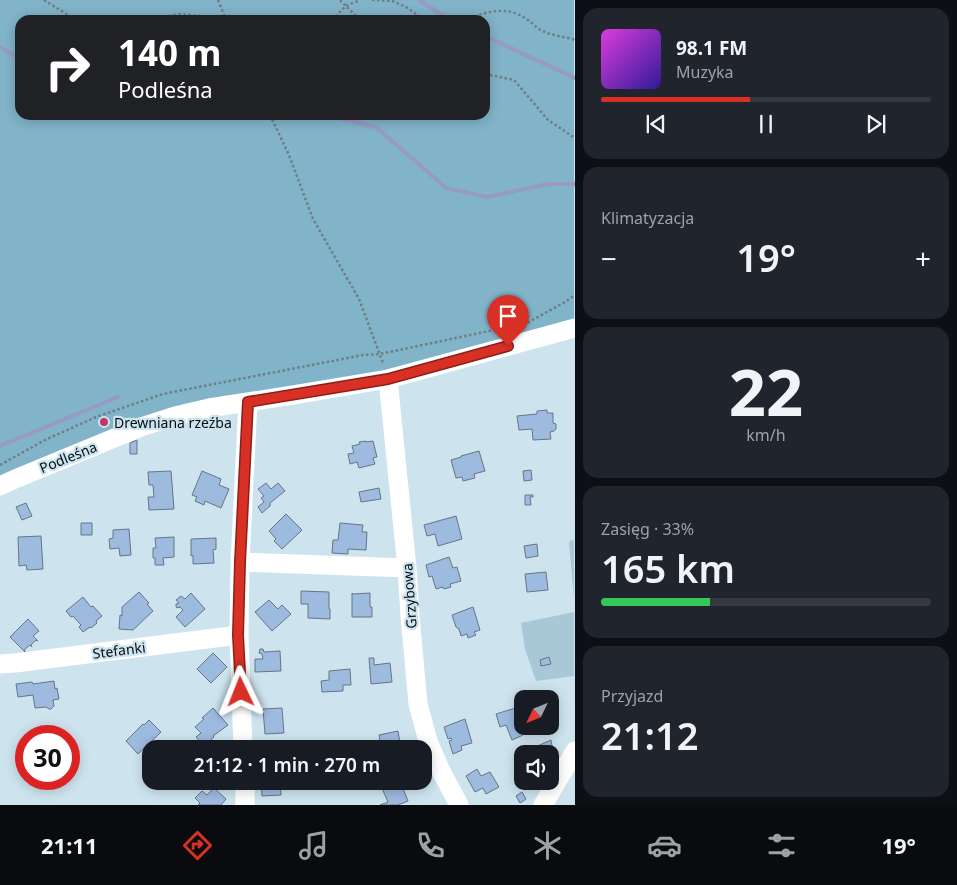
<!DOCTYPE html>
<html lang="pl">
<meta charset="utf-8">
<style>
:root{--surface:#171b24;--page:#20242c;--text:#f1f3f6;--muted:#9ea1a6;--line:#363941;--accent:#d93025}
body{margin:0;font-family:"Noto Sans",sans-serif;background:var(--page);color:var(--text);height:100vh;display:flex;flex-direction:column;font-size:19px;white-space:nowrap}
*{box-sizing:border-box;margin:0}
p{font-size:16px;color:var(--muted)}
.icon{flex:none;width:28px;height:28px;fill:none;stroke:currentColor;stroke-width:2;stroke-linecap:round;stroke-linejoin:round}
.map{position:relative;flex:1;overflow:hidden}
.details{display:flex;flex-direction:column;gap:8px;padding:8px;background:#0d0f14;width:382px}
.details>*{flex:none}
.hud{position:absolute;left:15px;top:15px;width:475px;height:105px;border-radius:15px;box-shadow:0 2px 12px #0003;background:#202124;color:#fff;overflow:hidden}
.needle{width:32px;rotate:227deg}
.fabs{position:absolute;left:514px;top:690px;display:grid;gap:10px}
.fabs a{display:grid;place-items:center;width:45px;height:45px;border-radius:10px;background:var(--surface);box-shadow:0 2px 12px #0003;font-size:25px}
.speed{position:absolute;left:15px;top:725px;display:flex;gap:10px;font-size:25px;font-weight:700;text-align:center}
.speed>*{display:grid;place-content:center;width:65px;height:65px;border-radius:50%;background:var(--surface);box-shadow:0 2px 12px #0003;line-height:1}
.speed .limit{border:8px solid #d22;background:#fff;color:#111}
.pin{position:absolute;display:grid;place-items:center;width:42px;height:42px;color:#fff;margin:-51px -21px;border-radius:50% 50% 50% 0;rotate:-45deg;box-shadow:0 0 5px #0007}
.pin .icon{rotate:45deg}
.me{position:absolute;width:55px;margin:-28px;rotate:358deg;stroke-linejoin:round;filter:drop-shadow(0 0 4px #0008)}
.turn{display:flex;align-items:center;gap:18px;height:105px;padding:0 20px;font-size:22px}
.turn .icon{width:65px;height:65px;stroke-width:2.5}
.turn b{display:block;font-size:35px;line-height:42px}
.big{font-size:38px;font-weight:600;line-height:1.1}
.details .card{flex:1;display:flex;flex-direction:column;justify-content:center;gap:8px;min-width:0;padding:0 18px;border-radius:15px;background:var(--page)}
.details .dial{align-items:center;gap:0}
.dial b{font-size:65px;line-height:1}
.song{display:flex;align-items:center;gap:15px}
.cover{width:60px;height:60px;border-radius:8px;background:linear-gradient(135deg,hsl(300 70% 55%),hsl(250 70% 35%))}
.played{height:5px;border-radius:2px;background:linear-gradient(90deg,var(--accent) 45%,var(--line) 45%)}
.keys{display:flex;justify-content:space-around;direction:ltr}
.heat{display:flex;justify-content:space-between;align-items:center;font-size:28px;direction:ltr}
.charge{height:8px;border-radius:4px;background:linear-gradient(90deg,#34c759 33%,var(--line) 0)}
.trip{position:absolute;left:142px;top:740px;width:290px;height:50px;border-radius:15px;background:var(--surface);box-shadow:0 2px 12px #0003;font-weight:600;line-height:50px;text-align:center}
.tab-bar{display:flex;height:80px;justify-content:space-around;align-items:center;background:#090b0e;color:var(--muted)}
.tab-bar .icon{width:35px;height:35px}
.tab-bar .selected{color:var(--accent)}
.tab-bar b{font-size:22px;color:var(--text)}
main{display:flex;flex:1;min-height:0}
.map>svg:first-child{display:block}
.green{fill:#a9c8d7}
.forest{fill:#81b3c9;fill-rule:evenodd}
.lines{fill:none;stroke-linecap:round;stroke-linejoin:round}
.stream{stroke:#979ac4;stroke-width:4}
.building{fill:#9dbadf;stroke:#687485}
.path{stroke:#6e7e85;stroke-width:2.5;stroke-dasharray:2.5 2.5;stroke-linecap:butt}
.minor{stroke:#fff;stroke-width:19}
.route-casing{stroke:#8d1f18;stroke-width:12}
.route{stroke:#d93025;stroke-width:9}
.poi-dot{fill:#c23565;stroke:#cde4ef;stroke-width:2}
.labels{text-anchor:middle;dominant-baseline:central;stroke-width:4.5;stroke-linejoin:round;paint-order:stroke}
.poi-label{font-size:14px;fill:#060e12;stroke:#cde4ef;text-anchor:start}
.street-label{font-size:14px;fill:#060e12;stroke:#cde4ef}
</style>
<main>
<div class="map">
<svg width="575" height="805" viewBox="0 0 575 805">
<rect width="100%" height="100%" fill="#cde4ef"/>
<path class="green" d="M571,540H574V599L569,543Z
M574,612V676L536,681L525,649L521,623Z"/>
<path class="forest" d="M0,0H574V325L385,375L248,397L0,481ZM20,20H485V115H20Z"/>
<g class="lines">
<path class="stream" d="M419,0L450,20
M485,36L575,78
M0,47L20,59
M326,115L376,127L446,188L487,197L548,184H575
M0,446L118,397"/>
</g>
<path class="building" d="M547,410V413H553V423L556,424V429L554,431L550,432L551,439L533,440L532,429L519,430L517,416L537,414V411Z
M137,440V454H130V443Z
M366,441V442L373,441L377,457L373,458L375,464L359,468L357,462L350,464L348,454L354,453L352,446L360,444L359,442Z
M479,451L485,471L474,474L475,478L463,481L462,477L456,478L451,460L461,457V456Z
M531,470L532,480L524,481L523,471Z
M171,471L174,509L149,510L148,497H154L153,485H149L148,472Z
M202,471L221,479L219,485L229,489L221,508L205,501L204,505L195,501L197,497L192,495Z
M266,483L271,489L278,483L285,491L270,503V506L262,513L258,507L264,502L261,498L264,496L258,489Z
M379,488L381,499L361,502L359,492Z
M525,495H533V497H530L531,505H525Z
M26,503L32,516L22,520L16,507Z
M286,514L302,530L282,549L274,541L276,539L269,531Z
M456,516L462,539L438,546L435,534L427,536L424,525Z
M81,523H92V535H81Z
M340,523L363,525L362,532H367L366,550L348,549V554L332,553L333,540H338Z
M129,529L131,555L120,556L119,548L110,549L109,539L113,538V530Z
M41,536L43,569L27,570L26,565L19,566L18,537Z
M174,537V557L163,558L164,565H155V558H153V548H156L155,538Z
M216,538V549L213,550L214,563L193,564V555L191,556V539Z
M537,544L538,556L526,558L524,546Z
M449,557L453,568L457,567L461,581L450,584L451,587L444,589L443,587L436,589L432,576L429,577L426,565Z
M546,572L548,590L527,592L525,574Z
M301,591L329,592V609H330V619L308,618V604H301Z
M139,592L149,603L147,604L153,611L133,630L119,629L120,615L122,616V607Z
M191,593L205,609L185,627L176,617L183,610L180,607L177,608L176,606V604L179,603L176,600L181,596L185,599Z
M352,593L353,594L370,593V607H372V617H352Z
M83,597L91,607L93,606L102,616L96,621L97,623L91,628L90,627L83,632L79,627L81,625L73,616L71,617L66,611Z
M269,600L278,609L282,605L291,614L272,631L255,612Z
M473,607L480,630L474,632L476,635L468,638L467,634L461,636L459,629L456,627L452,615Z
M28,619L39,631L33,636L38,641L36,640L31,645L32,647L30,645L24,650L26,653L10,637Z
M260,649H263L264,652L280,651L281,671L255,672V659H263L262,654L259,653Z
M213,653L227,667L211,683L197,669Z
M549,657L551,664L541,666L540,660Z
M369,658H374V665L390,663L392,682L371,684Z
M350,669L351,685H343V691L322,692L321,681L329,680V671Z
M54,681L55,689L57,688L59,699L53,700L54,706L51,709H49L46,707L35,708L33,695L18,697L16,684L32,682L33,684Z
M522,706V726H524L526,731L522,732L523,735L521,736L512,740L506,725L500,727L496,714Z
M213,708L228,725L213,736L214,737L204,746L196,737L201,733L195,727L204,719L202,718Z
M282,708L284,733L265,734L263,709Z
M465,719L472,743L461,746L462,750L453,754L449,741L452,740L451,738L448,739L444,727Z
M149,720L161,732L138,754L126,741L143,724L144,725Z
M35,730L39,735L43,732L47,736H29Z
M398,731L401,749H381L379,735Z
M26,738V754L18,745Z
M551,740L554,758L550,760V754H522V773L515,756Z
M338,744L339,749H321L320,747Z
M477,769L481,776L490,772L499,787L486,794L483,788L475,792L466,776Z
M261,781H280L281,795L262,796Z
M394,781H400L408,801L398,805H380L388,802L381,786Z
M214,788L226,799L221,805H198L200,803L195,798L202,791L207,795Z
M522,792L526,799L520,803L516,796Z"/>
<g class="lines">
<path class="path" d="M44,0L76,20
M218,0L226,20
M340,0L360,20
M372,0L392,1L406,7L425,20
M149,20L179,14L202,16L221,20
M332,20L346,6L360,0
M465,20C488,11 507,5 528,20C533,23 536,28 541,30C551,36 564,36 575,40
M485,74L514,80L548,120L575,138
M270,115L289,155L313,219L359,299L383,363
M0,465L45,440L96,417L163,394L363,355L380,354L527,323L565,302L575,295"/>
<path class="minor" d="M388,379L407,568L410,616L418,704L428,741L440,769L459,805
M0,486L15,479L141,427L175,416L209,408L293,395L388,379L575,328
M240,562L407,568
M0,664L15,663L239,635
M243,749L239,635L240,562L248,402
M245,781V805
M543,805L575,751"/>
</g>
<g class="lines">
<defs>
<path id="route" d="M241,692L238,635L240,562L248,402L388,379L508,346"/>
</defs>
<use href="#route" class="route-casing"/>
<use href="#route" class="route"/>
</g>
<circle class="poi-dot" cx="104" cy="422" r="5"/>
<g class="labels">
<g class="poi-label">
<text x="114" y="422">Drewniana rzeźba</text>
</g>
<g class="street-label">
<text transform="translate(68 457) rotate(-22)">Podleśna</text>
<text transform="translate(409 596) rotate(-94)">Grzybowa</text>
<text transform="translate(119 650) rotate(-7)">Stefanki</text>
</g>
</g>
</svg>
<div class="fabs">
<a><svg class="needle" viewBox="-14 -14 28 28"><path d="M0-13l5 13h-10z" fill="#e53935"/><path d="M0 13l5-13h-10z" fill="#9ea1a6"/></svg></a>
<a><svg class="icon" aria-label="sound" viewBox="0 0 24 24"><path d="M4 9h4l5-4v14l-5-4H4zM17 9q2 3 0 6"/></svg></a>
</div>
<div class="speed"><div class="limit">30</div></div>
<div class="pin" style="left:508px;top:346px;background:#d93025"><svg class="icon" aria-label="arrive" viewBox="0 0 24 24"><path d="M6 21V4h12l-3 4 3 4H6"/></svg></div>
<svg class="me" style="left:241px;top:692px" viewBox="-20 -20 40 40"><path d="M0-17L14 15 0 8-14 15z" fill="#d93025" stroke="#fff" stroke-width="4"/></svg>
<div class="trip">21:12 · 1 min · 270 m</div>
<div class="hud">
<div class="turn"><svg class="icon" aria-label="right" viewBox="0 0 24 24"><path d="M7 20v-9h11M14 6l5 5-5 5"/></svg><div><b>140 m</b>Podleśna</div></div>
</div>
</div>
<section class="details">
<div class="card">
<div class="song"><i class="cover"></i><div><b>98.1 FM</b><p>Muzyka</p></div></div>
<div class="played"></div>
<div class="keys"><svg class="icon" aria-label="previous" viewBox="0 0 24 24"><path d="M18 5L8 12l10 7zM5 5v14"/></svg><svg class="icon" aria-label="pause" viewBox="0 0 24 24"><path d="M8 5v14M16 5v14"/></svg><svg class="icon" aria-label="next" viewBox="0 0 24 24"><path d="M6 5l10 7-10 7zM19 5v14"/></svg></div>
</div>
<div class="card"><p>Klimatyzacja</p>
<div class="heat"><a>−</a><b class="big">19°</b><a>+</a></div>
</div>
<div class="card dial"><b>22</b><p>km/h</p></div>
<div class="card"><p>Zasięg · 33%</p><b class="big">165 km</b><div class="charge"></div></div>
<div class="card"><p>Przyjazd</p><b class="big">21:12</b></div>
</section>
</main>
<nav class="tab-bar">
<b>21:11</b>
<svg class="icon selected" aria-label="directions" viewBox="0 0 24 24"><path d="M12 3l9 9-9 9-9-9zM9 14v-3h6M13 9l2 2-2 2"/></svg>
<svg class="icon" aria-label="music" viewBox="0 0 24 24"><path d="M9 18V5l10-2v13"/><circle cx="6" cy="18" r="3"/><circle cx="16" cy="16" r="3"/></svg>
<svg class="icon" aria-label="phone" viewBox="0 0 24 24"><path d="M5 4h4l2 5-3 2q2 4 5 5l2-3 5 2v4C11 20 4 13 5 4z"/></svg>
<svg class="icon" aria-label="climate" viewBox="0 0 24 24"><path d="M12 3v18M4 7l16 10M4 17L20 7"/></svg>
<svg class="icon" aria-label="car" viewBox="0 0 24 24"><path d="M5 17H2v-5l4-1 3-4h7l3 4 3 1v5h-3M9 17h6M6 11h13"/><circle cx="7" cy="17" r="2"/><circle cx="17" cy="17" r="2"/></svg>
<svg class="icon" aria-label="filters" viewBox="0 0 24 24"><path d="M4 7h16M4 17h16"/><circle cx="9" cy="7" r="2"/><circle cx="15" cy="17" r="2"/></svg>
<b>19°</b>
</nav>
